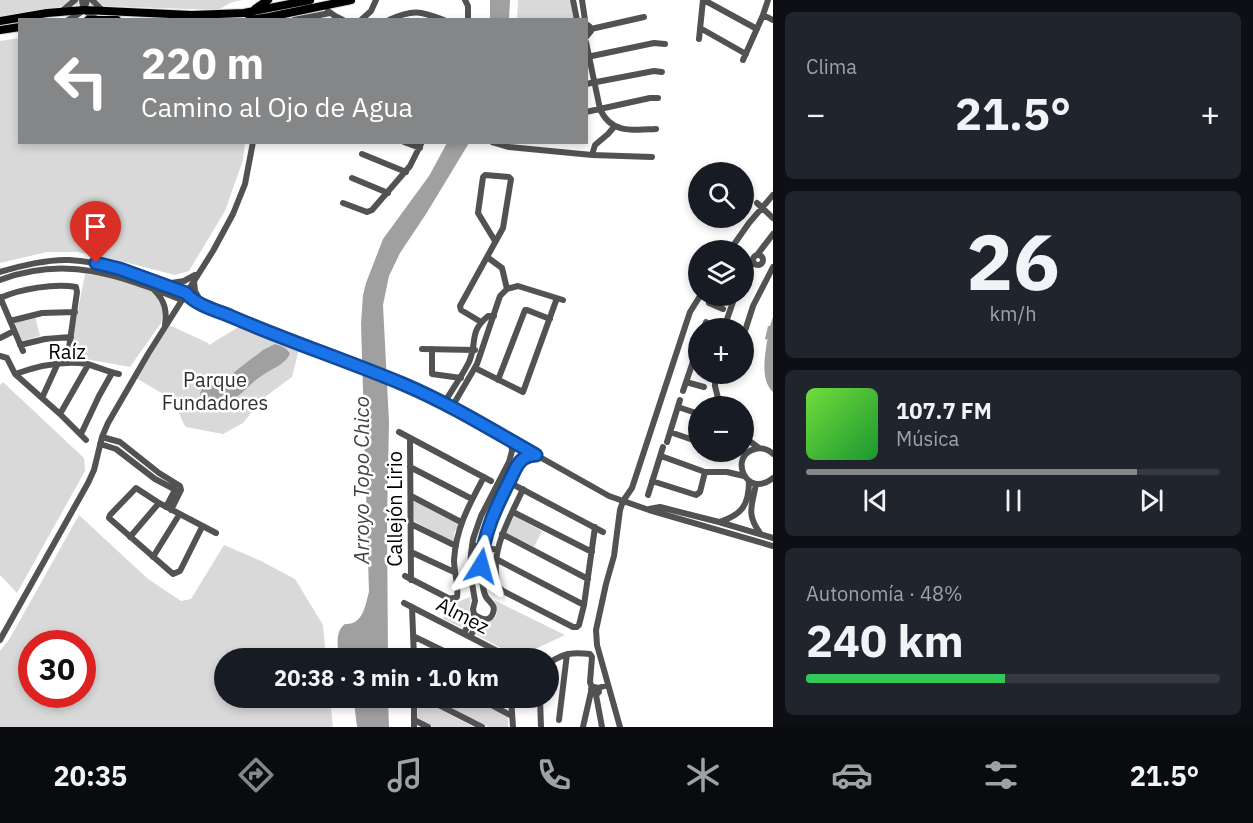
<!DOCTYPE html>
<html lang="es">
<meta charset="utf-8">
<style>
:root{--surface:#171b24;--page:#20242c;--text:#f1f3f6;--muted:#9ea1a6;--line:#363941;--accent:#858687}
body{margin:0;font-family:"IBM Plex Sans",sans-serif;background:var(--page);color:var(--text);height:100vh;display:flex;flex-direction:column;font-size:22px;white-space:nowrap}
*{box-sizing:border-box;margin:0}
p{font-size:20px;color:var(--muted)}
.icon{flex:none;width:33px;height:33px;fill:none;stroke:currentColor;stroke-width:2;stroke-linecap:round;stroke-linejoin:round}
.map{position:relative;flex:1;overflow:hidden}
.sheet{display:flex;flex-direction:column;gap:12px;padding:12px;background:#0d0f14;width:480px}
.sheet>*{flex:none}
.hud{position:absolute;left:18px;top:18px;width:570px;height:126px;border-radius:0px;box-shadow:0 3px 9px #0003;background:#858687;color:#fff;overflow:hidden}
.tools{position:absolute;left:688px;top:162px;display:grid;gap:12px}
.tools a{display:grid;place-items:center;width:66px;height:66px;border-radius:50%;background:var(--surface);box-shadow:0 3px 9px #0003;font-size:30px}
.speed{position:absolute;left:18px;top:630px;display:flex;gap:12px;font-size:30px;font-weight:700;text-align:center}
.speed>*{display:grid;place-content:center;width:78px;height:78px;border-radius:50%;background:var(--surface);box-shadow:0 3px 9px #0003;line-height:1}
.speed .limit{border:9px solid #d22;background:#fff;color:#111}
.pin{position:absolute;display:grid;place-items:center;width:51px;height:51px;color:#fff;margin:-62px -26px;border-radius:50% 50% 50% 0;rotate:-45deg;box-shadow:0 0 6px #0007}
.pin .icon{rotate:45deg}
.me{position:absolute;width:66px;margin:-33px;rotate:8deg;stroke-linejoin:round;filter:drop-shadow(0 0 4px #0008)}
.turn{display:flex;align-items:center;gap:21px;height:126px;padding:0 24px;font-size:27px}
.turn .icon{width:78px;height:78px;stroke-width:2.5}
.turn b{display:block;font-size:42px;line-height:51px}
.big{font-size:45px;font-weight:700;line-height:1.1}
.sheet .tile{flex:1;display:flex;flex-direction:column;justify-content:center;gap:9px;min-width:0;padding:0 21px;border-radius:9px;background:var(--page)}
.sheet .dial{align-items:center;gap:0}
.dial b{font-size:78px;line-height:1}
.song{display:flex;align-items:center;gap:18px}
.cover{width:72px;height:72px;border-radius:9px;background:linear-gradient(135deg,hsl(100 70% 55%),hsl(130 70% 35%))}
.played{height:6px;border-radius:3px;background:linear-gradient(90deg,var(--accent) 80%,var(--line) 80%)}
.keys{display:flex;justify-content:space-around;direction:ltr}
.heat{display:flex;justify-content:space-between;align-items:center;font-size:33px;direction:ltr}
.charge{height:9px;border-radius:4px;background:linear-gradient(90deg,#34c759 48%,var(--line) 0)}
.trip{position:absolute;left:214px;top:648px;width:345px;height:60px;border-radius:30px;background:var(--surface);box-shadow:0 3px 9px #0003;font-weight:700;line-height:60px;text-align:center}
.dock{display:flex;height:96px;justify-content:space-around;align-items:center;background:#090b0e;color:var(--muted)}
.dock .icon{width:42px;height:42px}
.dock .active{color:var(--accent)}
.dock b{font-size:27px;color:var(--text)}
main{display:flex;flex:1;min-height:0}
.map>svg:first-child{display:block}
.green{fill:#d9d9d9;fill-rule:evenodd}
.water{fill:#a0a0a0}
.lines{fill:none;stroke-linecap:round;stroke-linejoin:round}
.major-casing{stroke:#dbdbdb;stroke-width:10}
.minor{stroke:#525252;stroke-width:6}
.major{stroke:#000;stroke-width:8}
.route-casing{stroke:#114b97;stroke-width:15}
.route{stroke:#1a73e8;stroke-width:10}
.labels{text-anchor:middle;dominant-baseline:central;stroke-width:5;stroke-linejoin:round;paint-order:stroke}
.street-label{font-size:20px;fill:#000;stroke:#fff}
.park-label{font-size:20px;fill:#303030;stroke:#fff}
.water-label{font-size:21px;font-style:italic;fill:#414141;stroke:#fff}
</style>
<main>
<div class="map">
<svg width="773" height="727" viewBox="0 0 773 727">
<rect width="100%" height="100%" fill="#fff"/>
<path class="green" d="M0,0H243L232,2L218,10L69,5L0,17Z
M518,0H569L571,2L575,20H517Z
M19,38L20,142L245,143L243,160L225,211L189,271L175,275L109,258L77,252H47L0,263V41Z
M85,274L111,277L154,292C162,301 164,312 161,323L130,367L69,356Z
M35,316L40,336L22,341L15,323Z
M245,323L300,345L292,377L262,399L243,423L223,434L186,427C181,420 180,413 176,407C172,403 169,400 166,394L165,395L136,378L169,325L208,343L209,345Z
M3,382L84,458L85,471L17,593L0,575V385Z
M415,501L457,522L459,526L454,533V541H451L414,521L413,502Z
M79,515L148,579L181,601L191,599L224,545L261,561L295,579L323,625L326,658H225V698H330L333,727H0V651L10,638ZM32,644H82V694H32Z
M514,516L542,531L534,547L506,533Z
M470,597C472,603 468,606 470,612L461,627L443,619L450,603H455Z
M494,600L565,635L533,650L523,658H519L475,634L480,623C497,623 500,614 494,600Z
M418,698L474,727H433L417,719Z
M432,698H470L508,717V727H488Z"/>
<path class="water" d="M490,0H510L509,19H490Z
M447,143H469L426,214L400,253L389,276L383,305L389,422L387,521L388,658H340C337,648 335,631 345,624C363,625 365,606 369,592L361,324L363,295L366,283L383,239L429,176Z
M773,317V392C760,380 765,357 767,341L768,340L765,339L768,326H770Z
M275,344C282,346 287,348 290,354C284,366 270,369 260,377C252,382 246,390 238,396C228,402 211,404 201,397L200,393L202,389L233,373L263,350Z
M352,698H388L389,727H357L354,702Z"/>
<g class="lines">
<defs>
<path id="major" d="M255,9L268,0
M88,20H117
M249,20L269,17L351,0
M0,21L47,13L84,10L192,15L244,13L310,0
M0,30L20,27"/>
</defs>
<use href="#major" class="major-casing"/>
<path class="minor" d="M82,0C83,10 88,15 97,19
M92,0L102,10
M465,0L468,6V20
M573,0L577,20
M582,0L585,20
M704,0L757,29
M62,11L75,0
M328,11L335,16L343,20
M763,15L773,20
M68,20C78,15 85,11 87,0
M294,20L330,13
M361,20L371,11L376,0
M389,20C413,9 420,11 444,20
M586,24L590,27L591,31L586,37
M700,28L746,54
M591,29L644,17
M699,39L703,0
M586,42L600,109C611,134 633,130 656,129
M587,57L654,43L665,44
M743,60L763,15L768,0
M586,84L654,71L662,72
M586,112L650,98H658
M404,142L420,148
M492,142L509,147L592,155L652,157
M362,154L406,172
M592,155L595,145L608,134L614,127
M352,178L388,193
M343,203L367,212L372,210L410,166L422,142
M757,203L773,218
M730,250L749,223L773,195
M757,255L773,234
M753 260a5 5 0 1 1 10 0a5 5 0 1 1-10 0Z
M487,257L502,268L507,289
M0,272C19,266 49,259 69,260C110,262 148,279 186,293L190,298L278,337L362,367L405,385L444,403L609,496L649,510L773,546
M744,276L753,261
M0,280C67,255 119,275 182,300L185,299
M194,281L195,291L202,304
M165,284L184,281L195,275
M155,291C165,301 167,311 165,325
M0,297L23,351
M0,298C20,289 55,283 76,287L77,292L69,348
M709,303L723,309
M716,306L723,296
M10,321L42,313L75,312
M481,322L461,310L460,306L503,228L511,179L509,177L485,175L483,177L478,213L495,241
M704,328L706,322
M724,328L735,296
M744,334L753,306L773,267
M0,338L14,331
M20,345L45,339L71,337
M422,349L475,350
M432,349V374L461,378
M0,356L7,358L15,374L60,414L86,440
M744,357V358
M475,368L523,392L557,298
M15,374C38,366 63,360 87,364C98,367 108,372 119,374
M715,374V386L720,406
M498,380L525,310H527L550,319
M686,382L704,387
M683,391L699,344
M42,398L58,363
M444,403C452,390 462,376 469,362C478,341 468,333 488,316H494
M452,407L477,364L500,296L507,289L518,286L563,300
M678,407L699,414
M60,414L88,365
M399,432L491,481
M670,432L699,442
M81,434L99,396L112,373
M102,437L120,442L159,473L180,486L181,490L171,510
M744,437L759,448
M410,439L411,580
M511,441L512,451L509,462L481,516L473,539L471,554L470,571L475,601L473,609L474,614C480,619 490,623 493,613C496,605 490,603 486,597C482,590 482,578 481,570C480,532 501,493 520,461L529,455H536
M667,442L680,400
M100,444L116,449L155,479L174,489L175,490L166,507
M773,454C768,449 763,447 755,449C728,455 746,500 773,478
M661,456L705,472H727L744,476
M410,467L472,499
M652,481L696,495L700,492L705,472
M756,484C752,506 746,514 760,533
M516,486L603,532
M523,489C509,520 489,551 498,586L503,591L573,627H577L579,625L584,605L595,527
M648,495L663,447
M411,496L461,522
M649,509L660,507L719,522L773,538
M513,512L592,552
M719,522C742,515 749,505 749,481
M411,524L456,546
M202,527L180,571L173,574L109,518L110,515L136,488L159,503L216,533
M502,534L588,579
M130,537L159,503
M472,545L497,550
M411,552L454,572
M153,557L179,515
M496,559L584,605
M405,576L450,599L457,597C459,586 454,572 454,560C456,528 469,505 484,477
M404,603L505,655L508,658
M412,607L414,658
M464,633L474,614
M413,636L458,658
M470,637L480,619
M0,640L88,483L94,470L102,437L108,423L148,354L213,251L233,214L245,184L253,142
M549,663C564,653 572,652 590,654L592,657L590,682L592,688
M598,688L599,692L597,694L592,693L591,689L594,687L598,688L608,685
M596,695L602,727
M425,698L482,727
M478,698L512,716
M511,698L513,727
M540,698L541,727
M414,720L428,727
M559,720L567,654
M414,727V698
M583,727L591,692
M620,727L597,645L596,630L606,584L614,556L620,510L623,501L632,488L685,327L690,312L700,296"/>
<use href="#major" class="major"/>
</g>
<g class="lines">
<defs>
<path id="route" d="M96,263L120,269L186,293C196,305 215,310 230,316C287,341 346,360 403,384C450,404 492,430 536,455C531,455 527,456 523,459C517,463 514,472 511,478C496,507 483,534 481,566"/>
</defs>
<use href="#route" class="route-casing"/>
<use href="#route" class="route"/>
</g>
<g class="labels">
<g class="street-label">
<text x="67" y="351">Raíz</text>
<text transform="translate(394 509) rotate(-90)">Callejón Lirio</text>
<text transform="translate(463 615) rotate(27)">Almez</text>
</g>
<g class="park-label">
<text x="215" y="379">Parque<tspan x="215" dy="23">Fundadores</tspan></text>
</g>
<g class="water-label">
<text transform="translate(361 480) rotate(-90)">Arroyo Topo Chico</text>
</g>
</g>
</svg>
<div class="tools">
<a><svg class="icon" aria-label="search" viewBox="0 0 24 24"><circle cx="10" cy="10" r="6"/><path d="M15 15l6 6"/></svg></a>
<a><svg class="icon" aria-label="layers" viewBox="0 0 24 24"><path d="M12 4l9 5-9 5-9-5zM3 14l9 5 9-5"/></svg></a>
<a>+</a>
<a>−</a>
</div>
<div class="speed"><div class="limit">30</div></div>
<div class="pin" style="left:96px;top:263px;background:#d93025"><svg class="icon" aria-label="arrive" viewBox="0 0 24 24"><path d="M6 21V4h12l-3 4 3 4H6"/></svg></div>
<svg class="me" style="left:481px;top:566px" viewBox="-20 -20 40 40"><path d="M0-17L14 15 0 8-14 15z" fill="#1a73e8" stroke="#fff" stroke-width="4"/></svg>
<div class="trip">20:38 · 3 min · 1.0 km</div>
<div class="hud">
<div class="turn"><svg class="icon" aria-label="left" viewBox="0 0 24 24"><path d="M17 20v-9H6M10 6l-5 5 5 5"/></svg><div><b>220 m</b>Camino al Ojo de Agua</div></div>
</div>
</div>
<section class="sheet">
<div class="tile"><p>Clima</p>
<div class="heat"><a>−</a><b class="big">21.5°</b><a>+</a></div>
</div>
<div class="tile dial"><b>26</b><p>km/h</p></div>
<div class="tile">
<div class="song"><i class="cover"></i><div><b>107.7 FM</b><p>Música</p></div></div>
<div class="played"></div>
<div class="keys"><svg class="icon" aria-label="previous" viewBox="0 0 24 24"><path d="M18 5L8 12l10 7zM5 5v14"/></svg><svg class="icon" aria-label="pause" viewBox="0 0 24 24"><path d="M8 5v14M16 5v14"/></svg><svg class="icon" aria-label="next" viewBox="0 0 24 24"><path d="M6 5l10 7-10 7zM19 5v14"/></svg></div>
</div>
<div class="tile"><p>Autonomía · 48%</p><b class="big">240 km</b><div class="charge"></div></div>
</section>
</main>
<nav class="dock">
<b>20:35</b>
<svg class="icon active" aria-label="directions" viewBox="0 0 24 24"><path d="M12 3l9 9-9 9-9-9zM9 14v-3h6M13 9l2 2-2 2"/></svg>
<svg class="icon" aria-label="music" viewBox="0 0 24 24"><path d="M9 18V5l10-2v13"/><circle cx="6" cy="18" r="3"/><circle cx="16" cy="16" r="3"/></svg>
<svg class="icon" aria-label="phone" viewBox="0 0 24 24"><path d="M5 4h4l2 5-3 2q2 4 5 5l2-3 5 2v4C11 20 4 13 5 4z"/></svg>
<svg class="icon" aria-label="climate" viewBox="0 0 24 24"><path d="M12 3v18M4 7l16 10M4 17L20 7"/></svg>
<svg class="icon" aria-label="car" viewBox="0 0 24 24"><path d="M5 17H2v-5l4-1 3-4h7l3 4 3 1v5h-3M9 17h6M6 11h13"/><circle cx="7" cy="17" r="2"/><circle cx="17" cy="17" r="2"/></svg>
<svg class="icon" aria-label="filters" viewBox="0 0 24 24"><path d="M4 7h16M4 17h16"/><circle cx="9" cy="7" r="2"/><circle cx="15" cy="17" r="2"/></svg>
<b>21.5°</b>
</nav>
